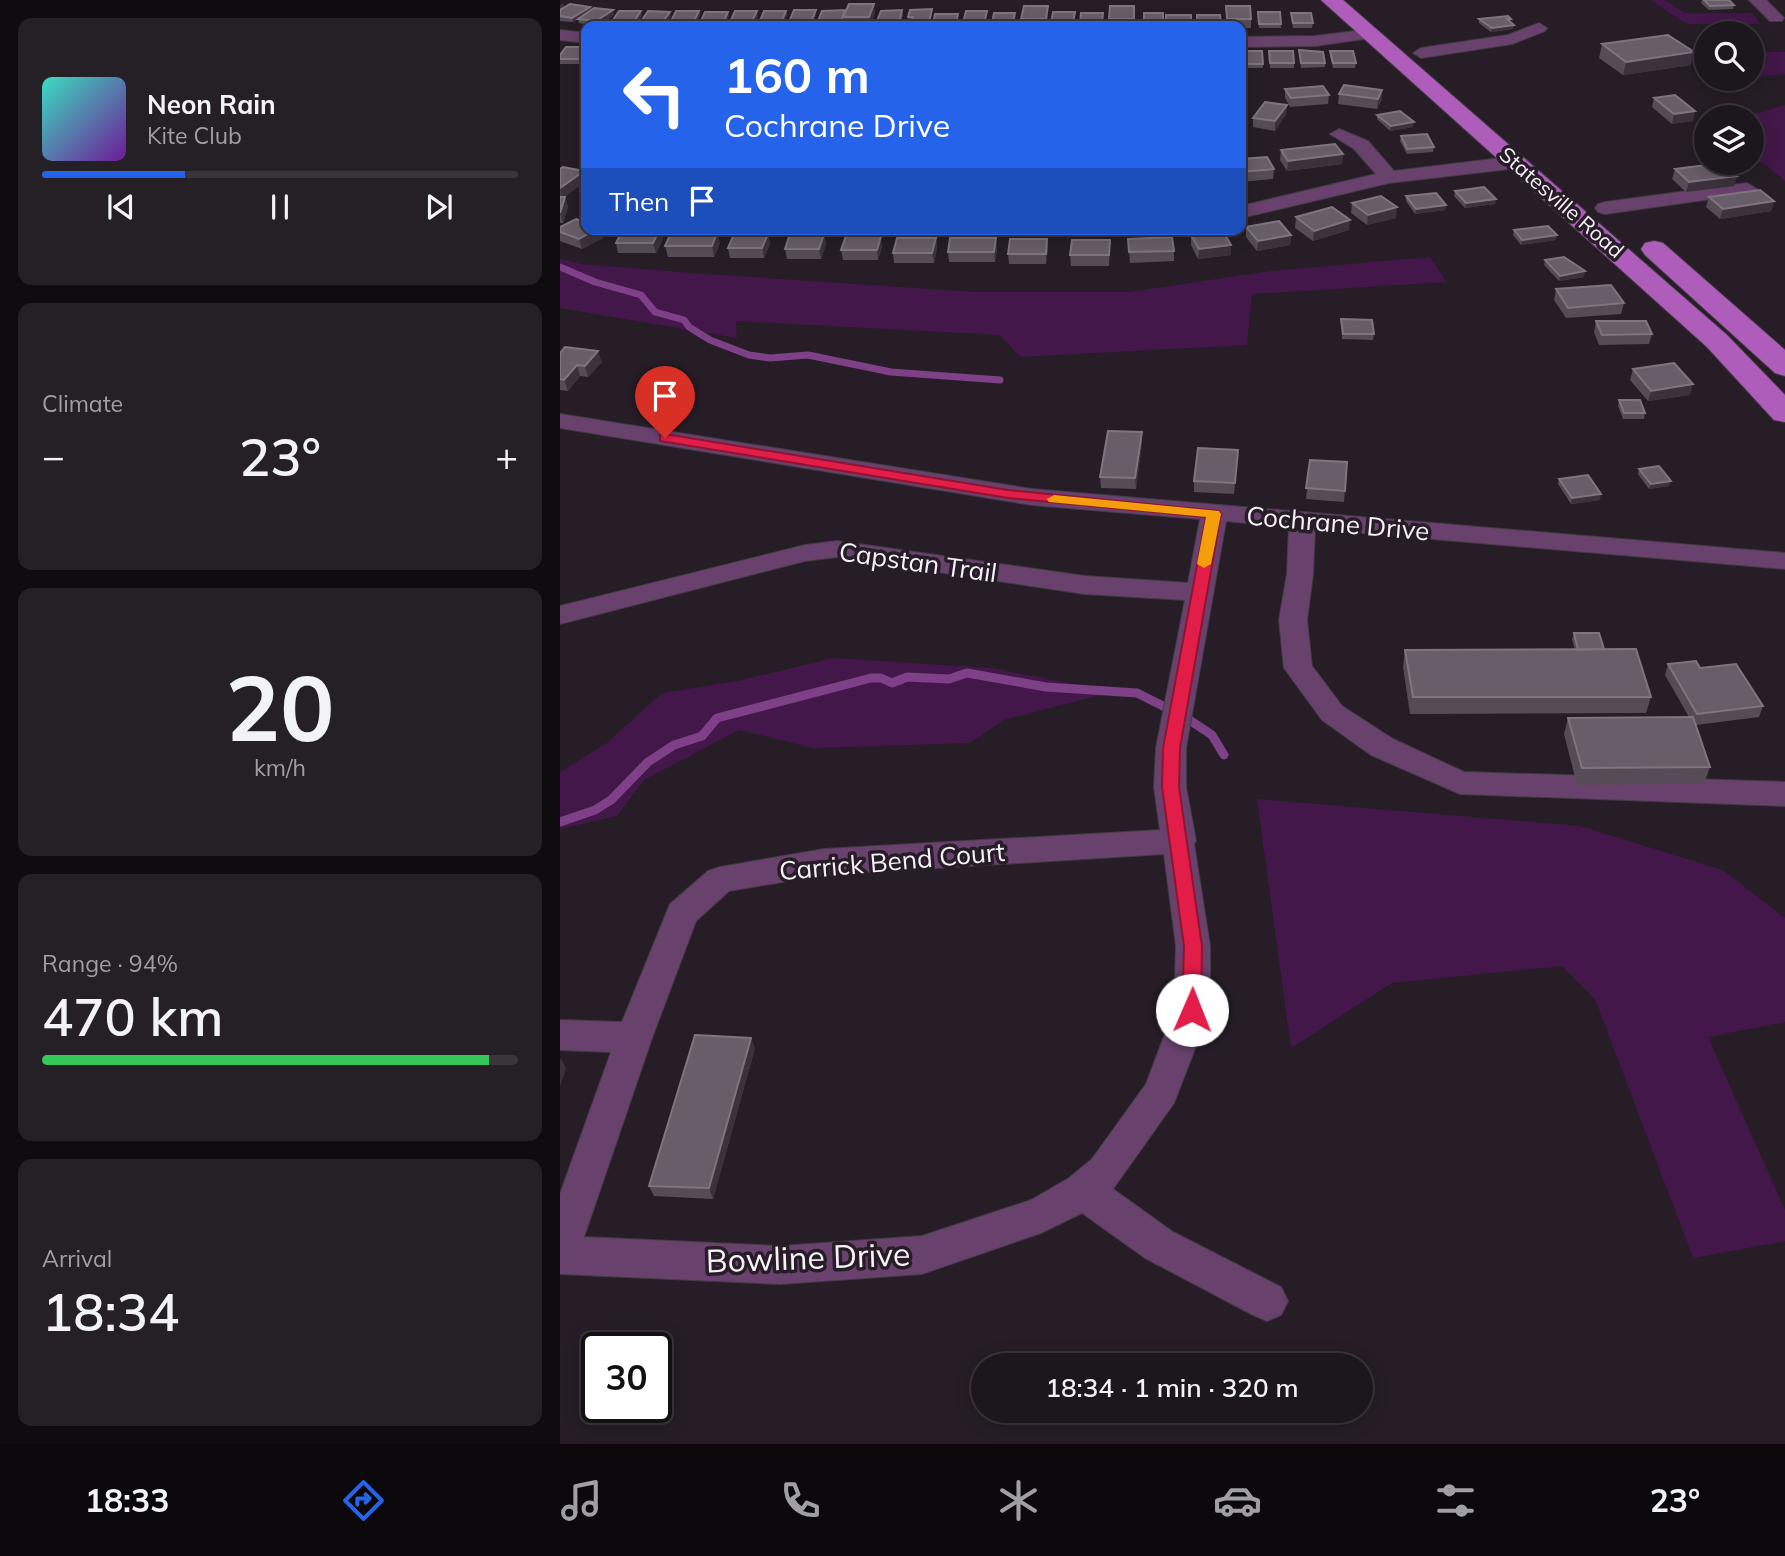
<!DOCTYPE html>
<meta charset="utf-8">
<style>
:root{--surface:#1c161d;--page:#251f26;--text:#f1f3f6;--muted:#a09fa4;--line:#3a353b;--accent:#2563eb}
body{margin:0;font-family:Mulish,sans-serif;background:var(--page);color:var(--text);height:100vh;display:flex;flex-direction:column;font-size:26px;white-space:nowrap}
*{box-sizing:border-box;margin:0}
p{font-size:23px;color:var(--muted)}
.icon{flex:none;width:38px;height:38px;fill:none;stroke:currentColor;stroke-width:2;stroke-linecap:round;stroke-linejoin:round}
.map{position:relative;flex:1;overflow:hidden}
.details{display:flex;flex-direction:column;gap:18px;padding:18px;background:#0f0c10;width:560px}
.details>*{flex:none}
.top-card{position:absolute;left:21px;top:21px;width:665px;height:214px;border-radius:14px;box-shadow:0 4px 18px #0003,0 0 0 2px var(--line);background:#2563eb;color:#fff;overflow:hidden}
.fabs{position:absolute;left:1134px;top:21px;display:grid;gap:14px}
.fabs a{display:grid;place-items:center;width:70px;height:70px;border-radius:50%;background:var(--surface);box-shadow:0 4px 18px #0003,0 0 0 2px var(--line);font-size:35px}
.speed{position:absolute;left:21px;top:1332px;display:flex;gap:14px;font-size:35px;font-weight:700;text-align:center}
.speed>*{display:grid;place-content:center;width:91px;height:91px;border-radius:50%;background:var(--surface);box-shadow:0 4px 18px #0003,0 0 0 2px var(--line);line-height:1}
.speed .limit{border:4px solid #111;border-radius:10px;background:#fff;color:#111}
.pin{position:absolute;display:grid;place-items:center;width:60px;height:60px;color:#fff;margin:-72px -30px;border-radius:50% 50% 50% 0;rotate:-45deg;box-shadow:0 0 7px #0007}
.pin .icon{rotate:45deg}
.me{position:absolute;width:77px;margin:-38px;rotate:1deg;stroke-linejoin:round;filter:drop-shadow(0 0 5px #0008)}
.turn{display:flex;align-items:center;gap:24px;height:147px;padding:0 28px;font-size:32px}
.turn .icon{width:91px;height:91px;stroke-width:2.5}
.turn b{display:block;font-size:49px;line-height:60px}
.then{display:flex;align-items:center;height:66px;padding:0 28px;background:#0003;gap:14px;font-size:26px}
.big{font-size:52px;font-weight:600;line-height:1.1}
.details .widget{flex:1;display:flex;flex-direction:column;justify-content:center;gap:10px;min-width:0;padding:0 24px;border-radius:14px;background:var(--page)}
.details .dial{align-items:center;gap:0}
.dial b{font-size:91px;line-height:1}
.song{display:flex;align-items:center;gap:21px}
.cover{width:84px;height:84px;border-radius:10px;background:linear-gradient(135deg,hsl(170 70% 55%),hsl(280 70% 35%))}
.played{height:7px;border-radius:4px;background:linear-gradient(90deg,var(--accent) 30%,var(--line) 30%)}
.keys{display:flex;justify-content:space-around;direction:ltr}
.heat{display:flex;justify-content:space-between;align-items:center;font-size:38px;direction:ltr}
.charge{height:10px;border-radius:5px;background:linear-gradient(90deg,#34c759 94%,var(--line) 0)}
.trip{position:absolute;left:411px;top:1353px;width:402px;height:70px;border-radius:35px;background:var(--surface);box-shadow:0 4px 18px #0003,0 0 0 2px var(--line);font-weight:600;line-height:70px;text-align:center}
.dock{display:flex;height:112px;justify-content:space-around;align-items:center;background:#0b090c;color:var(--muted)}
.dock .icon{width:49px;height:49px}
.dock .current{color:var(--accent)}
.dock b{font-size:32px;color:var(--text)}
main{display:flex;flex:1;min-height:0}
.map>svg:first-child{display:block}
.green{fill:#431749}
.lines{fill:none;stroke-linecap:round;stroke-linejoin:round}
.stream-far1{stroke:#7e4087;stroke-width:7}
.stream{stroke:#7e4087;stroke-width:9}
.minor-casing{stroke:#433b44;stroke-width:2}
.major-casing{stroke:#433b44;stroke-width:2}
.minor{fill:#68416d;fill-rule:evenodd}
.major{fill:#af5dbb;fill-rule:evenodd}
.wall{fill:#564c57}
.shaded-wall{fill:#3c323d}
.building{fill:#685e69;stroke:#7e757f;stroke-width:2}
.route{fill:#e11d48;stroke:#92132f;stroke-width:2}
.slow{fill:#f59e0b}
.labels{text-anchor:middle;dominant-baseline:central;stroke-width:7;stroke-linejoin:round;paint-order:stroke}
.far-street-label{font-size:21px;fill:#f8f1f9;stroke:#261d27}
.street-label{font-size:26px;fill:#f8f1f9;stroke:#261d27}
.near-street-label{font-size:32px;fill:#f8f1f9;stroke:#261d27}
</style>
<main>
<section class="details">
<div class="widget">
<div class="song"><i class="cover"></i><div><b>Neon Rain</b><p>Kite Club</p></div></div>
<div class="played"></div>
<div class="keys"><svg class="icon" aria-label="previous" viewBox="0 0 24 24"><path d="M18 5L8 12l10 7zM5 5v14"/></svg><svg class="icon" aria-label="pause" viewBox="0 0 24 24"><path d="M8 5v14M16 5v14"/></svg><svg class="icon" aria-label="next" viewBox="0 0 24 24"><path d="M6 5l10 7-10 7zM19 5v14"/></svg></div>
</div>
<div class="widget"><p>Climate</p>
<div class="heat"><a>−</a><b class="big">23°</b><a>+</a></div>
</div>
<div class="widget dial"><b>20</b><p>km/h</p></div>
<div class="widget"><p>Range · 94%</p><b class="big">470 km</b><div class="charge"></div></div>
<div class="widget"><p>Arrival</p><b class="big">18:34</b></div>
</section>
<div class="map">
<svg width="1225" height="1444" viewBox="0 0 1225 1444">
<rect width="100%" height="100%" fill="#261d27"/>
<path class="green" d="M1090,0H1105L1125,13H1192L1200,24H1127Z
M1192,52H1225V74L1192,77Z
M1225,105V181L1205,164L1192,159V117H1183Z
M870,257L887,282L692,294L687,345L460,357L440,335L176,321L177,338L0,308V259L23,264L132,273L416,292H569L710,271Z
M273,658L432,668L553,692L446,719L409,743L254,748L179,730L84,780L57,816L0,829V772L47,743L102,693L178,681Z
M697,799L1020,826L1163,870L1225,918V1022L1148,1037L1225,1210V1241L1133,1258L1035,999L1002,966L832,983L731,1048Z"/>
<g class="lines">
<path class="stream-far1" d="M0,267L35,282L81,295L95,312L124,320L129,327L150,340L189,355L210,358L248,355L331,372L440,380"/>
<path class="stream" d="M0,822L35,810L51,800L88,762L114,745L142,736L157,718L311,678H321L332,683L347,677L389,679L407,673L486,687L577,693L625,717L652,735L664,755"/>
<defs>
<path id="minor" d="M1189,0H1206L1224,18L1222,21H1210Z
M979,23L987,28L985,31L952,44L861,58L853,53L861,48L948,35Z
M812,29L820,34L818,37L755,46L681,47V37L755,36Z
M0,30L26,33V43L0,40Z
M779,129L808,141L834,171L958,156L967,162L958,168L829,183L681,218V206L816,174L794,149L770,134Z
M1187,183L1197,189L1194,193L1045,214L1038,212L1035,208L1038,204L1045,202Z
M0,414L472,489L1225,553V569L755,529L753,574L747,620L752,666L782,706L833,739L904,772L1225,782V806L900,794L811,755L762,720L724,668L719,620L727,574L729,527L666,521L626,748V787L636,841L634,844L650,946V1010L614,1103L553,1189L613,1232L721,1287L728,1301L721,1315L707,1321L693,1315L585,1258L522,1213L481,1233L362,1274L221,1284L0,1274V1194L51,1052L0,1050V1020L62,1022L110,904L148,871L160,867L264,849L600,830L594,787L596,748L625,600L525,594L277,557L245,561L0,624V606L245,545L277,541L525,576L628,583L640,519L472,505L0,428ZM604,854L616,946L614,1010L586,1084L532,1159L509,1178L471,1200L362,1236L221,1246L24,1237L92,1038L136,921L169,891L264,875Z"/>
<path id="major" d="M761,0H783L1167,335L1225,395V422L1214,420L1147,347Z
M1094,241L1103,243L1225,350V376L1215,373L1085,255L1081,249L1085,243Z"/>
</defs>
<use href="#minor" class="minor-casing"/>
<use href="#major" class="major-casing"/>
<use href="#minor" class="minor"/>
<use href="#major" class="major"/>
</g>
<path class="wall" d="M1142,0H1169L1174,5L1173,9L1149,10L1141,3Z
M574,6V26H549V19Z
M666,6L691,19V28H681V26H667Z
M30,7L31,10L54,15L37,26L19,23L18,19L13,22L0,21V10Z
M285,10V13H315L310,26H284V20L282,25H259L258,21Z
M342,10L343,15L340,26H318L317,21Z
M139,11L140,15L135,26H111L110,23Z
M226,11L227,15L222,26H200L199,23Z
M698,12L721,24V28H699Z
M455,13L453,26H432V23Z
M543,13V26H521L520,23Z
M584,13H603V26H584Z
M731,13L753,23L752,28H733Z
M372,14L369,26H352V22H349L348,17Z
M488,14L487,26H462L461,19Z
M256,15L252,26H229V22Z
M427,15L425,26H403V23Z
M606,15H631V26H606Z
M637,15H660L661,26H637Z
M82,16L75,26H52L51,23Z
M111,16L104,26H81L80,23Z
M169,16L164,26H141L140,23Z
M198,16L193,26H170L169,24Z
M515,17L514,26H491V23Z
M399,19L397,26H373V23Z
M919,19H951L950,22L953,29L931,32L919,23Z
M1042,44L1131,65L1063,75L1039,58Z
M26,47V59L23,64H0V55Z
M739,50L765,63V67L741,68Z
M681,51L703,64V68H681Z
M709,51L734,63V68H710Z
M770,51L796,63L795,68H773L770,56Z
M725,89L769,95L768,104L730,107L725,98Z
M822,90V99L817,109L778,104L779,94Z
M1094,98L1133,121L1112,124L1092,107Z
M727,105L726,114L715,131L693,127V118Z
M817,115L853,127L830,131L817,119Z
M841,136L874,147L873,152L847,154L840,141Z
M721,150L783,154L782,164L727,171L720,160Z
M681,159L714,169L713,179L681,182Z
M0,169L24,171L26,181L4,197H5L8,207L3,223H0Z
M1115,169L1177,176L1174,186L1126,192L1112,179Z
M895,191L935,204L905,208L894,196Z
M846,196L886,205L885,210L855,214L846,201Z
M1149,197L1214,201L1211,211L1160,219L1146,207Z
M792,203L836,218L807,225L791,213Z
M736,217L789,230L753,241L735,228Z
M0,227L43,238L22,249L0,241Z
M686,227L731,235L730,245L697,251L686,237Z
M101,229L103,239L96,253H58L56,243Z
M954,230L996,240L961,245L953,235Z
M208,234L210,244L204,258H170L168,248Z
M264,234L266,244L261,259H227L225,249Z
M631,235L671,245V255L638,259L631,245Z
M376,238L377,248L374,263H334L333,253Z
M487,239L488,249L486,264H449L448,254Z
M568,239L614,251V261L570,263Z
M550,240L549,266H511L510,255Z
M160,243L154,257H108L105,246Z
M322,246L318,260H283L281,250Z
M437,249L435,262H389L388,252Z
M985,260L1024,277L999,281L984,265Z
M996,289L1064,303L1061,314L1006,318L994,300Z
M781,319L814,334L813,340L782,339Z
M1036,321L1092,334L1089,344L1039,345L1034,332Z
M0,353L42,362L28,377L20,376L8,391L0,390Z
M1073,369L1130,395L1088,401L1070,380Z
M1059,400L1085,413L1084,419H1063L1058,406Z
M582,432V443L576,489L541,488L540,477Z
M678,450L674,494L634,492V481Z
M750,460L787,462L784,502L746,499Z
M1079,469L1109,486L1089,489L1078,474Z
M999,479L1040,500L1011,504L998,484Z
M1014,633L1044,649L1091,697L1086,713L850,714L843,667L845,650H1015L1012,639Z
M1108,664L1140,668L1203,706L1199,717L1136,725L1150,767L1144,784L1017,785L1004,734L1008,718L1129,717L1105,675Z
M195,1048L153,1199L94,1196L89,1186Z"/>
<path class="shaded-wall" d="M3,3L4,7L0,10V5Z
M314,4L315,13L310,26L309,17Z
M488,6V14L486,26V19Z
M30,7L31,11L13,22L12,18Z
M53,10L54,15L37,26L36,21Z
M256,10V15L251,26V22Z
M81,11L82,16L74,26L73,23Z
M139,11L140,15L134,26L133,23Z
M197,11L198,16L193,26H192L191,23Z
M226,11L227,15L222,26L221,23Z
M110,12L111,16L104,26H103L102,23Z
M168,12L169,16L163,26V23Z
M954,25L953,29L931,32L932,28Z
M26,52V59L23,64L22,59Z
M1134,52L1131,65L1063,75L1066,62Z
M822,90V99L817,109L818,99Z
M727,105L726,114L715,131V121Z
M1135,111L1133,121L1112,124L1114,114Z
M854,122L853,127L830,131L831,126Z
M783,154L782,164L727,171L728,161Z
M24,171L26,181L1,199L0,188Z
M1177,176L1174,186L1126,192L1129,182Z
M5,197L8,207L3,223L0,213Z
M936,199L935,204L905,208L906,203Z
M1214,201L1211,211L1160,219L1163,209Z
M886,205L885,210L855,214L856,209Z
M837,207L836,218L807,225L808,215Z
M790,220L789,230L753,241L754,231Z
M37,229H40L43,238L22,249L19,239Z
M101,229L103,239L96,253L93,243Z
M157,233L160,243L154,257L152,246Z
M208,234L210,244L204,258L202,248Z
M264,234L266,244L261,259L259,249Z
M731,235L730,245L697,251L698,241Z
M997,235L996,240L961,245L962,240Z
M321,236L322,246L318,260L317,250Z
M376,238L377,248L374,263L372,253Z
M436,238L437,249L435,262L434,252Z
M487,239L488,249L486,264V254Z
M671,245V255L638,259L639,249Z
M1025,271L1024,277L999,281L1000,276Z
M38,351L42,362L28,377L25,366Z
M17,365L20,376L8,391L4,380Z
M1133,384L1130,395L1088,401L1091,391Z
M582,432V443L576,489L575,478Z
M1111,481L1109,486L1089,489L1091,484Z
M1041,494L1040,500L1011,504L1012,498Z
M191,1038L195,1048L153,1199L149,1188Z
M1,1058L6,1069L0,1086V1061Z"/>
<path class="building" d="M1144,0H1169L1174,5L1150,6Z
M10,4L30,7L12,18L0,16V10Z
M289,4H314L309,17H283Z
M464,6H488L486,19H461Z
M550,6H574V19H549Z
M666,6H690L691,19H667Z
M34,8L53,10L36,21L18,19Z
M372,9L369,22H352L353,17H348L350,10Z
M234,10H256L251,22H229Z
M285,10L281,21H258L262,11Z
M342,10L339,21H317L321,11Z
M59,11H81L73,23H51Z
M88,11L110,12L102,23H80Z
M116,11H139L133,23H110Z
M175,11H197L191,23L169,24Z
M204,11H226L221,23H199Z
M406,11H427L424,23H403Z
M145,12H168L163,23H140Z
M493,12H515L513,23H491Z
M698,12H720L721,24H699Z
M434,13H455L453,23H432Z
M521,13H543L542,23H520Z
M584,13H603V23H584Z
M731,13H751L753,23H733Z
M375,14H398L396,23H373Z
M606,15H631V23H606Z
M637,15H660L661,23H637Z
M948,16L951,19H947L954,25L932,28L919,19Z
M1108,35L1134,52L1066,62L1042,44Z
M6,47H26V52L22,59H0V55Z
M739,50L763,52L765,63H741Z
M681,51H702L703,64H681Z
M709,51H733L734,63H710Z
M770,51H793L796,63H773Z
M784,85L822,90L818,99L779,94Z
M763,86L769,95L731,98L725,89Z
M1115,95L1135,111L1114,114L1094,98Z
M705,102L727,105L715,121L693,118Z
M840,111L854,122L831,126L817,115Z
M867,134L874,147L847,149L841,136Z
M775,144L783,154L728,161L721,150Z
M707,157L714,169L681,172V159Z
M1162,163L1177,176L1129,182L1115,169Z
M3,167L24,171L0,188V169Z
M924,187L936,199L906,203L895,191Z
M1200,190L1214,201L1163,209L1149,197Z
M876,193L886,205L856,209L846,196Z
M821,196L837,207L808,215L792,203Z
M0,197H5L0,213Z
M772,207L790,220L754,231L736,217Z
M16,219L26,223V229H37L19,239L0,232V227Z
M719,221L731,235L698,241L686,227Z
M988,226L997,235L962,240L954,230Z
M63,229H100L93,243H56Z
M663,231L671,245L639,249L631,235Z
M111,233H157L152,246H105Z
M174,234H208L202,248H168Z
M230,234H264L259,249H225Z
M286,236H321L317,250H281Z
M612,237L614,251L569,252L568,239Z
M337,238H376L372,253H333Z
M390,238H436L434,252H388Z
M450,239H487L486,254H448Z
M512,240H550L549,255H510Z
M1004,257L1025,271L1000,276L985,260Z
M1051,285L1064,303L1008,308L996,289Z
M781,319L812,320L814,334H783Z
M1036,321H1086L1092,334L1042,335Z
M5,347L38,351L25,366L17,365L4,380L0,379V353Z
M1114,363L1133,384L1091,391L1073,369Z
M1059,400H1080L1085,413H1064Z
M548,431L582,432L575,478L540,477Z
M638,448L678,450L675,483L634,481Z
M750,460L787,462L785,491L746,488Z
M1099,466L1111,481L1091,484L1079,469Z
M1028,475L1041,494L1012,498L999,479Z
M1014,633H1039L1044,649L1018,650Z
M1076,649L1091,697H853L845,650Z
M1136,661L1140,668L1176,664L1203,706L1137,714L1108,664Z
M1133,717L1150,767L1022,768L1008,718Z
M135,1035L191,1038L149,1188L89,1186Z"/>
<path class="route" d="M105,434L448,490L659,511L661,514L620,748L619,787L642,946L641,1010L638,1016L632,1018L625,1016L622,1010L624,946L602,787L603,748L646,517L448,498L100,441V435Z"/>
<path class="slow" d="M494,495L659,511L661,514L651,564L644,568L637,564L646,517L489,502L487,499Z"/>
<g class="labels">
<g class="far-street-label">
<text transform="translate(1002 202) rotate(41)">Statesville Road</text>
</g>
<g class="street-label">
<text transform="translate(778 523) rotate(5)">Cochrane Drive</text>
<text transform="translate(358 562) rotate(8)">Capstan Trail</text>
<text transform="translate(332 861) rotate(-5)">Carrick Bend Court</text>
</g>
<g class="near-street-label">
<text transform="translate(248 1257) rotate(-2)">Bowline Drive</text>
</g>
</g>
</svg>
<div class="fabs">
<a><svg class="icon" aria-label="search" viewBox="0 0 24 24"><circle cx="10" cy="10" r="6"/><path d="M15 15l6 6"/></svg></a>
<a><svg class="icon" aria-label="layers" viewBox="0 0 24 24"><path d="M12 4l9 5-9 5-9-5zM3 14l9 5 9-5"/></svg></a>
</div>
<div class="speed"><div class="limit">30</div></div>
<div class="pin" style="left:105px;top:438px;background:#d93025"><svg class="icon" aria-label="arrive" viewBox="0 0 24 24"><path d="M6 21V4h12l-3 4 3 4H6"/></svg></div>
<svg class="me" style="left:632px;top:1010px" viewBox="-20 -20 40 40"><circle r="19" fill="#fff"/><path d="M0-13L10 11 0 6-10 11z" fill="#e11d48"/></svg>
<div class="trip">18:34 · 1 min · 320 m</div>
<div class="top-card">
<div class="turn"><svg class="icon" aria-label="left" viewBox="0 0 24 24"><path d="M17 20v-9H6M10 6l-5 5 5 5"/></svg><div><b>160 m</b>Cochrane Drive</div></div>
<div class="then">Then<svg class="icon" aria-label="arrive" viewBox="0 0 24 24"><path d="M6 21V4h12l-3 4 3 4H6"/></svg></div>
</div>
</div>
</main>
<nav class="dock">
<b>18:33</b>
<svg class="icon current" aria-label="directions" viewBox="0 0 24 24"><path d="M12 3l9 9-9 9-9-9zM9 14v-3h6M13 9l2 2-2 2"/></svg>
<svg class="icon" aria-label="music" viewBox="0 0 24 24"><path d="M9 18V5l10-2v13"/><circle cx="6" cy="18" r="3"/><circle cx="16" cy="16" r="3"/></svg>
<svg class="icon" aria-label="phone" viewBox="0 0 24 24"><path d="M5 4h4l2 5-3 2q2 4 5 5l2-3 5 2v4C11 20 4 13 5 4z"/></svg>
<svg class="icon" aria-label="climate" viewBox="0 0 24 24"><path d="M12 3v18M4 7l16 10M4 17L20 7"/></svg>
<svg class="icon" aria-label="car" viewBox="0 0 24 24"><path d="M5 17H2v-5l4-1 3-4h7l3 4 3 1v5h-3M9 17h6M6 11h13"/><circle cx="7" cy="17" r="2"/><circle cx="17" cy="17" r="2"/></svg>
<svg class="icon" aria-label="filters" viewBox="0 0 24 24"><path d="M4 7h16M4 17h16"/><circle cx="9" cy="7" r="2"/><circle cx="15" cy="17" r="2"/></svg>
<b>23°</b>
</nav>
